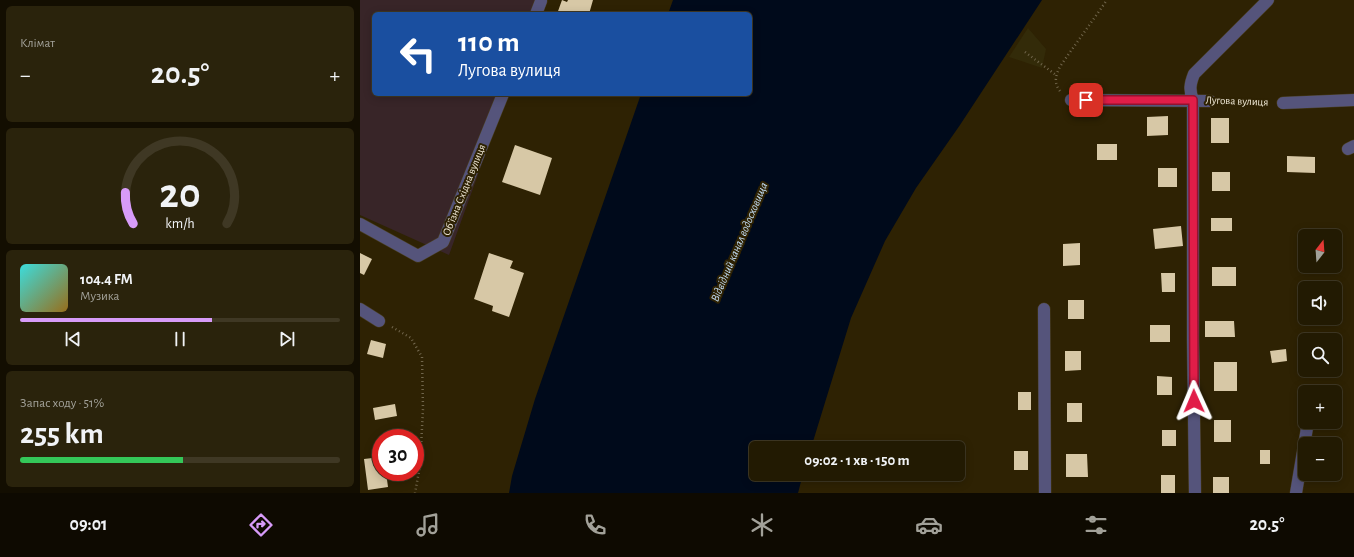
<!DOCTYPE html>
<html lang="uk">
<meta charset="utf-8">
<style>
:root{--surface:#221a02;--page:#2a230c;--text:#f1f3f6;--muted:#a2a199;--line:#3f3824;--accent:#d79bf9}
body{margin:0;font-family:"Alegreya Sans",sans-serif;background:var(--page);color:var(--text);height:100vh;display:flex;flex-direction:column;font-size:15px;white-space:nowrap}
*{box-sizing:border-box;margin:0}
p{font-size:13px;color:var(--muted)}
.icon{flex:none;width:22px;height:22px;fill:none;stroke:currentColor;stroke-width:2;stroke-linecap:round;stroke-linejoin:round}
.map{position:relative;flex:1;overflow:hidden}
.panel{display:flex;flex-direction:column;gap:6px;padding:6px;background:#130e01;width:360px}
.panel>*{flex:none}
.guide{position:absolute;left:12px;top:12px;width:380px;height:84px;border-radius:6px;box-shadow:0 2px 10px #0003,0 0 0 1px var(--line);background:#1a4fa0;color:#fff;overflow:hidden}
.needle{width:26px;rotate:17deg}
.tools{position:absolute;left:938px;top:229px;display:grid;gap:8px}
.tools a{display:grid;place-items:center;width:44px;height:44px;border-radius:6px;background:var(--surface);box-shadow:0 2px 10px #0003,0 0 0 1px var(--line);font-size:20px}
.speed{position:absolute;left:12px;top:429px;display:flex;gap:8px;font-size:20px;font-weight:700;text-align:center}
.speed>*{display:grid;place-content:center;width:52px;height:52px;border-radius:50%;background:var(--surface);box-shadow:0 2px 10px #0003,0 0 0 1px var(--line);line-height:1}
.speed .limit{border:6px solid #d22;background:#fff;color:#111}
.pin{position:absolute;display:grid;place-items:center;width:34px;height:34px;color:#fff;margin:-17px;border-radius:8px;box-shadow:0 2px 6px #0006}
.me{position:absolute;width:44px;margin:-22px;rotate:359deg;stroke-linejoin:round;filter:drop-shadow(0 0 3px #0008)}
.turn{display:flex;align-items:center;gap:14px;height:84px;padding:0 20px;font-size:18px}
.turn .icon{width:52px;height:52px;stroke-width:2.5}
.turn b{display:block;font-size:28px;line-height:34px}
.big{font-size:30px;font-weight:600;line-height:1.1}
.panel .tile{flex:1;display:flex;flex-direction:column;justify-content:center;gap:6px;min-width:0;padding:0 14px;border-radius:6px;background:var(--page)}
.panel .dial{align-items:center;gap:0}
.dial svg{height:104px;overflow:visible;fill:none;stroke:var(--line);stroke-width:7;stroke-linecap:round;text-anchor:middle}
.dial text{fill:var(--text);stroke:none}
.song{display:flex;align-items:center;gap:12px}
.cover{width:48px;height:48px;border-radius:6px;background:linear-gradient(135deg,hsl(180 70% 55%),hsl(40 70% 35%))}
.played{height:4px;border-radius:2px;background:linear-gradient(90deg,var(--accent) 60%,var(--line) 60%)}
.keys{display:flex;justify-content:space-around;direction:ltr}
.heat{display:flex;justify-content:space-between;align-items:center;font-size:22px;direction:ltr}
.charge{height:6px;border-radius:3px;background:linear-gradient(90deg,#34c759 51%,var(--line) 0)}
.trip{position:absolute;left:389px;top:441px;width:216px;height:40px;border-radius:6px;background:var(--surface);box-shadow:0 2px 10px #0003,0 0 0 1px var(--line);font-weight:600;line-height:40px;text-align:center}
.tabs{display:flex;height:64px;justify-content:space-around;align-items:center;background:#0e0a01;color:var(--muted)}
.tabs .icon{width:28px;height:28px}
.tabs .on{color:var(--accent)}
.tabs b{font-size:18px;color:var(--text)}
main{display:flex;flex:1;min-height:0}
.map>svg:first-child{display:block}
.industrial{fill:#382528}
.sand{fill:#332b09}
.water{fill:#000a1b}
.building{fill:#d7c8a6}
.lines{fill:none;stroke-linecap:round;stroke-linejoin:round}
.minor-casing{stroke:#493e21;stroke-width:13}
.path{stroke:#71664c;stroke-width:2.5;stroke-dasharray:1 3;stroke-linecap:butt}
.minor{stroke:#55547b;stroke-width:12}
.route-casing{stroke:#92132f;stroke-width:10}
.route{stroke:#e11d48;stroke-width:7}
.labels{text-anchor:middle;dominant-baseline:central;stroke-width:4;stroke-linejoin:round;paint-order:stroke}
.street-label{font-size:11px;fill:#f1ead8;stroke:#2e2203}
.water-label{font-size:12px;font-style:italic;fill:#c4dff7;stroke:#2e2203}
</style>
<main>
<section class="panel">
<div class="tile"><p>Клімат</p>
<div class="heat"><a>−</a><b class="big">20.5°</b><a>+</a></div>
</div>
<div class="tile dial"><svg viewBox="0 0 100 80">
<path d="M14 69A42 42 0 1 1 86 69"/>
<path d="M14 69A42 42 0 0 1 8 45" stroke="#d79bf9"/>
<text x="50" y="56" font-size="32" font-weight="700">20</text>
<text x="50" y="72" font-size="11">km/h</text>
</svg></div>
<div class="tile">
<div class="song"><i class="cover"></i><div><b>104.4 FM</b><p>Музика</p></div></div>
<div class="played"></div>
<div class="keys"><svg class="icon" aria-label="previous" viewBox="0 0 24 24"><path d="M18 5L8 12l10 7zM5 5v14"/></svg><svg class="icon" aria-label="pause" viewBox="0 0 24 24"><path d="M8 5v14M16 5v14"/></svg><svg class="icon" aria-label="next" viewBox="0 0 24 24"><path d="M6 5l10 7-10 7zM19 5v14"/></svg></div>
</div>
<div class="tile"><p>Запас ходу · 51%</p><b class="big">255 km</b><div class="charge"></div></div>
</section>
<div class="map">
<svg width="994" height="493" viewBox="0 0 994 493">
<rect width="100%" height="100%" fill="#2e2203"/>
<path class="industrial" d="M0,0H181L176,14H14V94H147L89,255L0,215Z"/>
<path class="sand" d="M668,28L686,49L682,68L649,57Z"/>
<path class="water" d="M313,0H682L600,125L556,188L525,241L491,318L451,448H396V474H443L438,493H149L152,476L175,399L281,94H390V14H308Z"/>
<path class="building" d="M202,0L207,2L208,0H233L229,14H197Z
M194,94H204L203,97Z
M808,116V135L787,136V117Z
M851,118H869V143H851Z
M737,144H757V160H737Z
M155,145L192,158L180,195L142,182Z
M927,156L955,157V173L927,172Z
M798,168H817V187H798Z
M852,172H870V191H852Z
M851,218H872V231H851Z
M821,226L823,246L795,249L793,229Z
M720,243V265L703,266V244Z
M0,253L12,259L4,275L0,273Z
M129,253L153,261L150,268L164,273L149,317L132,311L133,306L114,299Z
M852,267H876V286H852Z
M801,273H815V292H802Z
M708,300H724V319H708Z
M845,321H874L875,337H845Z
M790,325H810V342H790Z
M11,340L26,344L23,358L7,354Z
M926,349L927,361L912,363L910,351Z
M705,351H721V370L705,371Z
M854,362H877V391H854Z
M797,376L812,377V395H797Z
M658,392H671V410H658Z
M707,403H722V422H707Z
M35,404L37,416L15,420L13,408Z
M854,420H871V442H854Z
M802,430H816V446H802Z
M900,450H910V464H900Z
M654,451H668V470H654Z
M706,454H727L728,477H706Z
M21,457V472H26L28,487L8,490L4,459Z
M801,475H815V493H801Z
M853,477H869V493H853Z"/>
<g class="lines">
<defs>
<path id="minor" d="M176,14L181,1
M711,100L850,101
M923,103L994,100
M988,149L994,146
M0,224L58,256L83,242L143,94
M0,309L19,321
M684,309L685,493
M835,493L833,340V100C829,90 830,84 834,74L908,0
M936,493L948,422"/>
</defs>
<use href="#minor" class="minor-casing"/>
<path class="path" d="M665,52L696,75
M700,91C693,82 696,74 701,65L747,0
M864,101L909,102
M32,327L51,338L62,357L63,409L60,466L55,493"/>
<use href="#minor" class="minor"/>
</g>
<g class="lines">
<defs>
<path id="route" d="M726,100H833L834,401"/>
</defs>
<use href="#route" class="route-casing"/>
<use href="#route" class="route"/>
</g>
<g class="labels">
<g class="street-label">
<text transform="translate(877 101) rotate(2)">Лугова вулиця</text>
<text transform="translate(104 190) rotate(-68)">Обʼїзна Східна вулиця</text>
</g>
<g class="water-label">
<text transform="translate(379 242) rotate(-67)">Відвідний канал водосховища</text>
</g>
</g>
</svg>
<div class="tools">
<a><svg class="needle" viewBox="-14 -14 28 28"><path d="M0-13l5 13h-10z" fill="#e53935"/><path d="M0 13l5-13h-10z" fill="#a2a199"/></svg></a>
<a><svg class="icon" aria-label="sound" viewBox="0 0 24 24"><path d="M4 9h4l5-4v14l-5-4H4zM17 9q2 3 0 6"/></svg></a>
<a><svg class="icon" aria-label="search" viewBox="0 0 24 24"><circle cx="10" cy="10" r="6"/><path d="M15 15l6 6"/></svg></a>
<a>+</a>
<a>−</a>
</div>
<div class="speed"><div class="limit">30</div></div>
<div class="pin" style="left:726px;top:100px;background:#d93025"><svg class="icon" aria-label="arrive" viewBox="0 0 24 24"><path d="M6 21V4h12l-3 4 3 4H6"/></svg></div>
<svg class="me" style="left:834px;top:401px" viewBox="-20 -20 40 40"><path d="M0-17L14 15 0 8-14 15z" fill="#e11d48" stroke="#fff" stroke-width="4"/></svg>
<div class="trip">09:02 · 1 хв · 150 m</div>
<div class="guide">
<div class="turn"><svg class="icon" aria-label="left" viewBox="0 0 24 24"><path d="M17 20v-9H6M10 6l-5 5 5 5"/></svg><div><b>110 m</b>Лугова вулиця</div></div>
</div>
</div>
</main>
<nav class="tabs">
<b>09:01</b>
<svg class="icon on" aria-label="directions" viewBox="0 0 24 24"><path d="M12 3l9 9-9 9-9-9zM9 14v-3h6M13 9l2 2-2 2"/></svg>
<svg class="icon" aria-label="music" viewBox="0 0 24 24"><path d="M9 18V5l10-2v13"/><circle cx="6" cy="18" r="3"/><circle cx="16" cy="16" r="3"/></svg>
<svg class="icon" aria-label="phone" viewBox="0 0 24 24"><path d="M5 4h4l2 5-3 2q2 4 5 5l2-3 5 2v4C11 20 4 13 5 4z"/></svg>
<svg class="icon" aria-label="climate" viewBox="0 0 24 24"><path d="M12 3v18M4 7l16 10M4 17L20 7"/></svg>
<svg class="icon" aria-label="car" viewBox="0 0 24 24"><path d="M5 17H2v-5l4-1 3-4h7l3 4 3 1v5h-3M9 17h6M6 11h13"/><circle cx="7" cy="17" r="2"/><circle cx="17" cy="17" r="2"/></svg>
<svg class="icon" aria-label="filters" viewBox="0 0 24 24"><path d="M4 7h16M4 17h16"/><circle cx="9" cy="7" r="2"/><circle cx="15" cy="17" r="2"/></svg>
<b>20.5°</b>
</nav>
